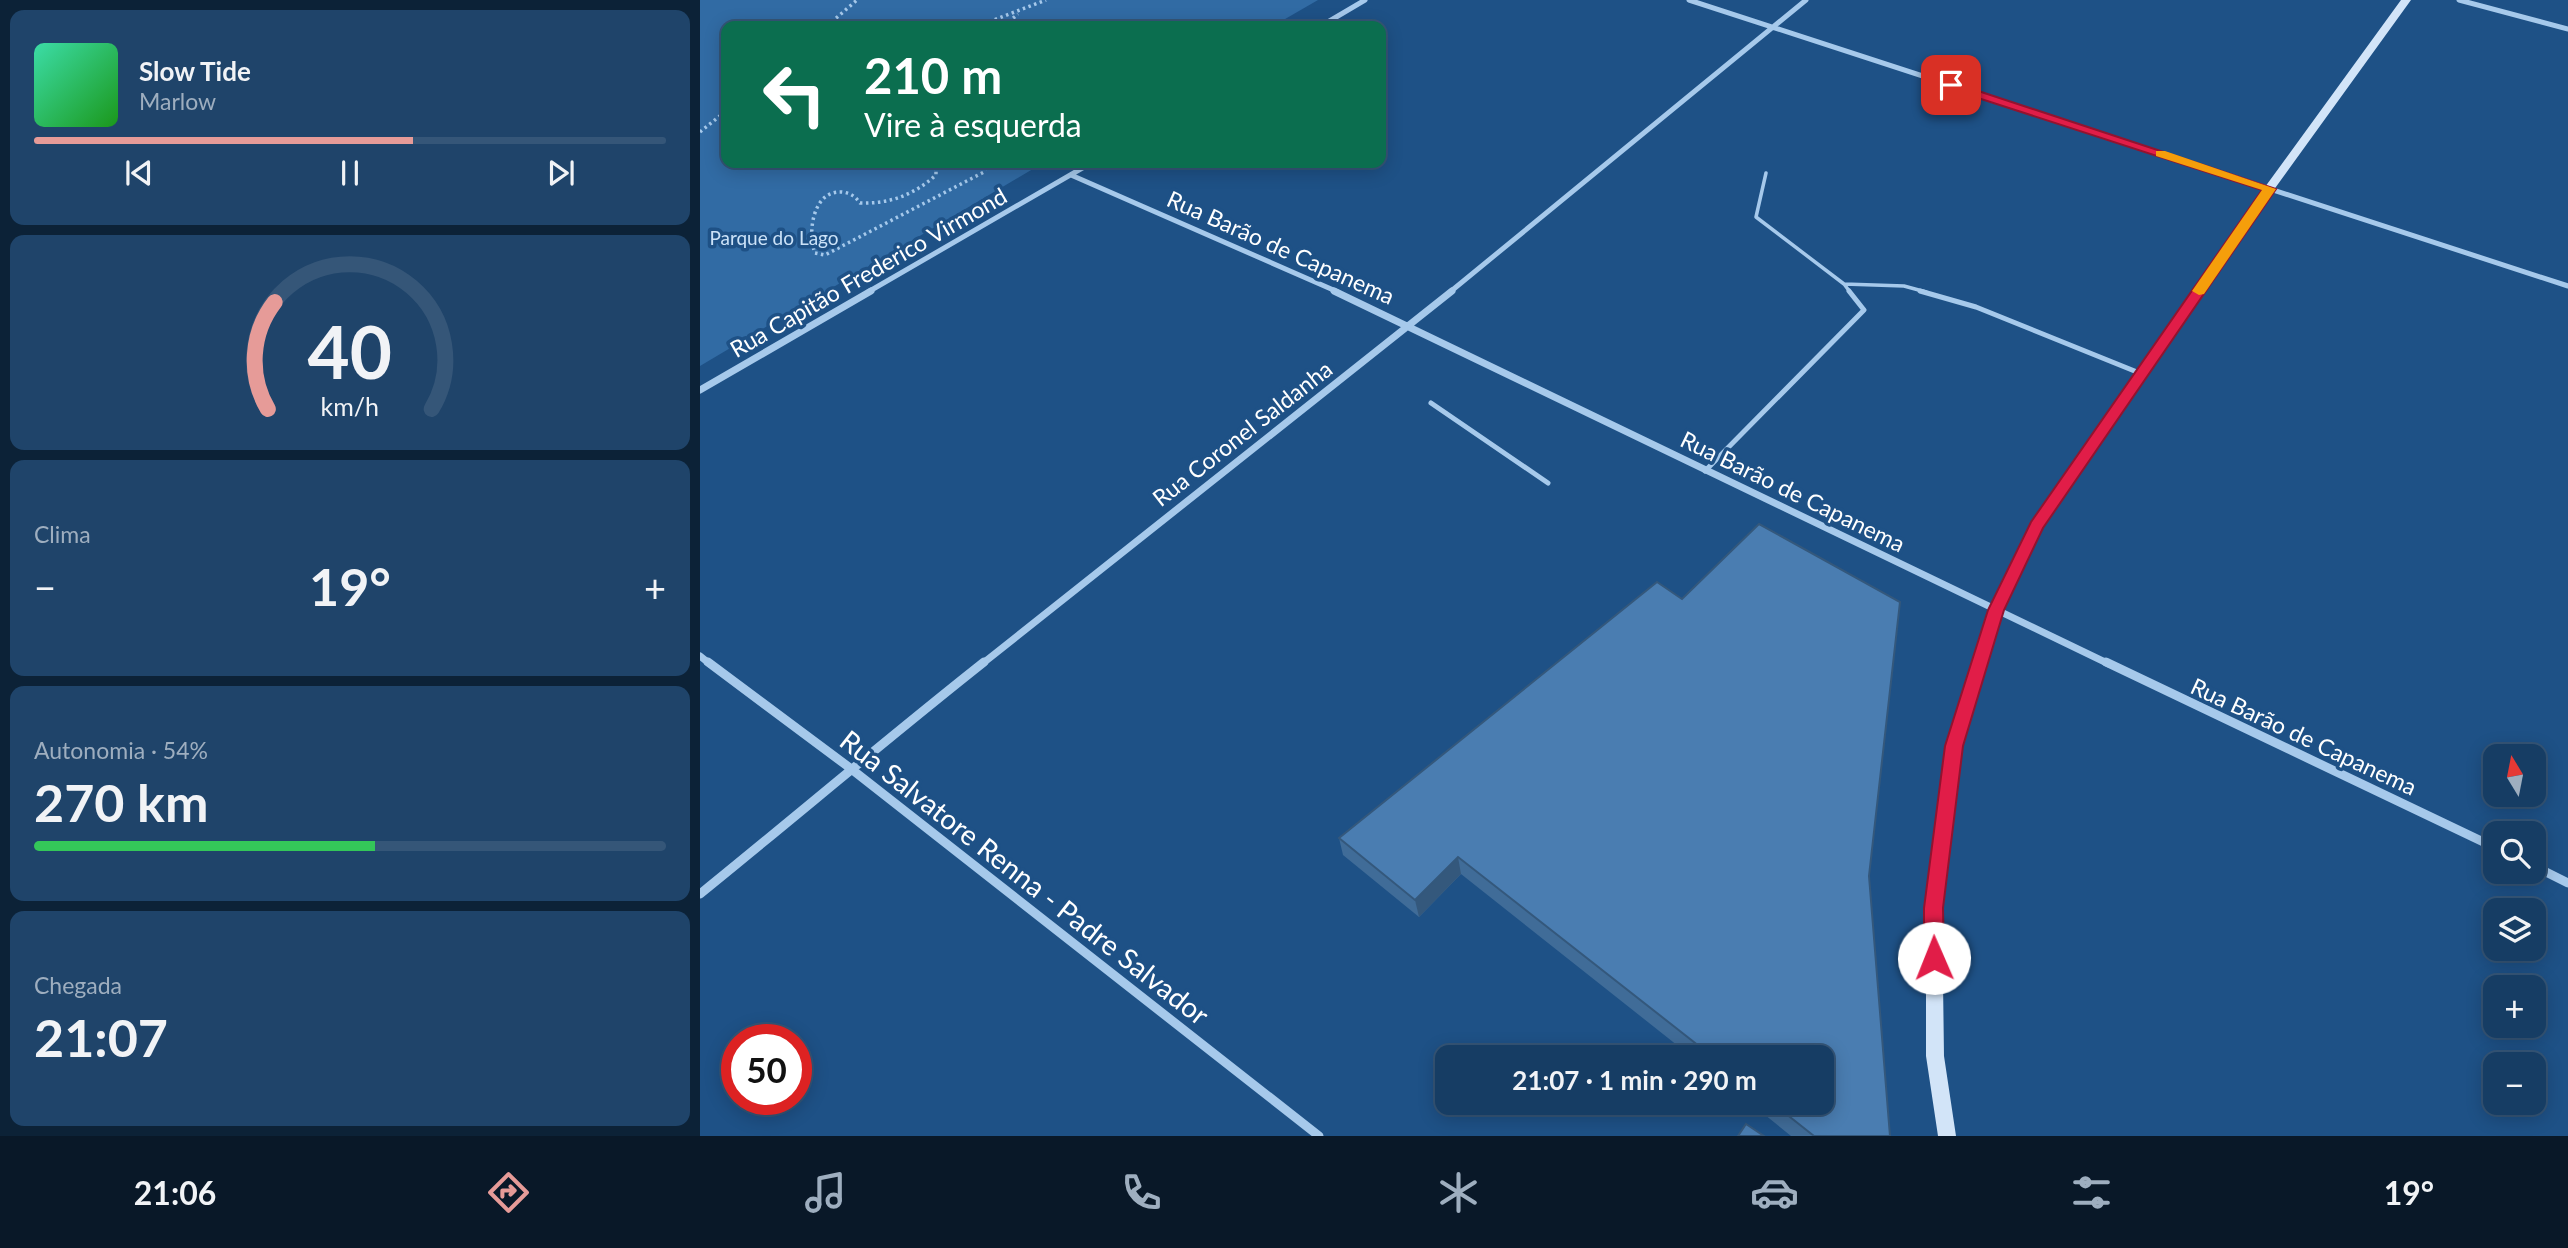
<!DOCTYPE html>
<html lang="pt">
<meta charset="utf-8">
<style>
:root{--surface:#163d64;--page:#1f446a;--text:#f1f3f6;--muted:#9eaebf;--line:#355678;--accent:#e69b98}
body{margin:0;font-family:Lato,sans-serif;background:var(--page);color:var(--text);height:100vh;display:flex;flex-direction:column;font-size:26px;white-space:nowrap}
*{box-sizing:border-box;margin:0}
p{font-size:23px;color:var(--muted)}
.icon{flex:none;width:38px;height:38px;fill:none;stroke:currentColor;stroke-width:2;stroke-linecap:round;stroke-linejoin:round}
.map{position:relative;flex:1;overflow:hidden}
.side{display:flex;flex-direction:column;gap:10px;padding:10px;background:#0c2237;width:700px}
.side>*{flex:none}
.hud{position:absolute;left:21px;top:21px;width:665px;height:147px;border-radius:14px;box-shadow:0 4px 18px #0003,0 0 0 2px var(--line);background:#0b6e4f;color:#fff;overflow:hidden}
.needle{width:46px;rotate:350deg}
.fabs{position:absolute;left:1783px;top:744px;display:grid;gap:14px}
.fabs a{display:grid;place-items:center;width:63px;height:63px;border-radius:14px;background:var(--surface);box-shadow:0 4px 18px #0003,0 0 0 2px var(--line);font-size:35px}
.speed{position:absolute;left:21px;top:1024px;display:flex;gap:14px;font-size:35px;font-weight:700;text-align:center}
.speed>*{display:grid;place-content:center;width:91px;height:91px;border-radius:50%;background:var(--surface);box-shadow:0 4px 18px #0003,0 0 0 2px var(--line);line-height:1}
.speed .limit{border:10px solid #d22;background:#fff;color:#111}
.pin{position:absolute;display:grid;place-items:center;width:60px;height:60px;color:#fff;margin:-30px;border-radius:14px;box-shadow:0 4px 10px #0006}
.me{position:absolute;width:77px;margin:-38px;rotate:359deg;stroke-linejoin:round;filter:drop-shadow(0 0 5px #0008)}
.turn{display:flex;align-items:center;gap:24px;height:147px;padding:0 28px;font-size:32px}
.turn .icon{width:91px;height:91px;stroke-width:2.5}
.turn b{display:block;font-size:49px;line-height:60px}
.big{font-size:52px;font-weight:700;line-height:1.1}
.side .tile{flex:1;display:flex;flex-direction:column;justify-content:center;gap:10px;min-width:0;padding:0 24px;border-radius:14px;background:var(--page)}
.side .dial{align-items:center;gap:0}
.dial svg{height:182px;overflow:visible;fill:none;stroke:var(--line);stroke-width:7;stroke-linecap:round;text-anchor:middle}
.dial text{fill:var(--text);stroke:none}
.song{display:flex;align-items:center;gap:21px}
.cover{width:84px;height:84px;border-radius:10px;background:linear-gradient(135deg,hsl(160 70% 55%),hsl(120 70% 35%))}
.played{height:7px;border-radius:4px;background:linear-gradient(90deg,var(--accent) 60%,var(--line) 60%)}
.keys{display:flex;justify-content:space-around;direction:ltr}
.heat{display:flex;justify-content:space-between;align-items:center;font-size:38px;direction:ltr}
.charge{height:10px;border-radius:5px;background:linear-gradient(90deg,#34c759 54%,var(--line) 0)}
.trip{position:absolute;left:735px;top:1045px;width:399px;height:70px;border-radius:14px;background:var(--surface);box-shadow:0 4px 18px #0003,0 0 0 2px var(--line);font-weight:700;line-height:70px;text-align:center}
.dock{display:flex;height:112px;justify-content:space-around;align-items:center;background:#091828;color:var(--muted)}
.dock .icon{width:49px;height:49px}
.dock .on{color:var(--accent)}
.dock b{font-size:32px;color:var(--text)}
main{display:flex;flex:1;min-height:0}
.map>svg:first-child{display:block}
.green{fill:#316ba4}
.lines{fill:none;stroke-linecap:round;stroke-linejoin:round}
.path{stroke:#a6c9eb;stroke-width:3.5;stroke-dasharray:2.5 3.5;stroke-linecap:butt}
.lane-far1{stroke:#a6c9eb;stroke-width:3.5}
.lane{stroke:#a6c9eb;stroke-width:5}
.street-far2{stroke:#a6c9eb;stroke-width:5}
.street-far1{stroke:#a6c9eb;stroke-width:7}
.street{stroke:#a6c9eb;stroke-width:9}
.secondary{fill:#d2e4f8;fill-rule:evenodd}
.wall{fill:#406c98}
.shaded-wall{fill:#34587c}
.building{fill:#4a7db1;stroke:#34587c;stroke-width:2}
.route{fill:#e11d48;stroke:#92132f;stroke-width:2}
.slow{fill:#f59e0b}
.labels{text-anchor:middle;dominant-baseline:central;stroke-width:7;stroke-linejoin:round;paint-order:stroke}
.far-park-label{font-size:19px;fill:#cbe2f8;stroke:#1e5186}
.street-label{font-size:23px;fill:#fff;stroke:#1e5186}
.near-street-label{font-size:28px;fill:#fff;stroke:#1e5186}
</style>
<main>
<section class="side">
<div class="tile">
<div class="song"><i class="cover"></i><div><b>Slow Tide</b><p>Marlow</p></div></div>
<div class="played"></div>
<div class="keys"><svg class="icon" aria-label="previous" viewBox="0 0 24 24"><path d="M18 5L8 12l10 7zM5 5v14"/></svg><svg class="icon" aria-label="pause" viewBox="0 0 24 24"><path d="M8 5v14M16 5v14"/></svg><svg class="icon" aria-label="next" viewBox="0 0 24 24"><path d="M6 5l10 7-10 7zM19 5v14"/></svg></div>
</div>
<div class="tile dial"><svg viewBox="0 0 100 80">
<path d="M14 69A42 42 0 1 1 86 69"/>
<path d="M14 69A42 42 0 0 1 17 22" stroke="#e69b98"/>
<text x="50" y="56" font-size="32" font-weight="700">40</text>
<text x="50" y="72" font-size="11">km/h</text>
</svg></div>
<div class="tile"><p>Clima</p>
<div class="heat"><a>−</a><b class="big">19°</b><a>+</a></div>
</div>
<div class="tile"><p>Autonomia · 54%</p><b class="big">270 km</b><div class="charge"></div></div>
<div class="tile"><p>Chegada</p><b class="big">21:07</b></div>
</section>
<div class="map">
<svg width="1868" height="1136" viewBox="0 0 1868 1136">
<rect width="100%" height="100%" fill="#1e5186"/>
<path class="green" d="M0,0H618L573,26H26V163H343L0,366Z"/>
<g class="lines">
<path class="path" d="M127,26L157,0
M278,26L346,0
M304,26L318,14
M0,132L26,111
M222,163L236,169V175C214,195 189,204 160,203C155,196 150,193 142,192C113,190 107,232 115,253L125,255L284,172L287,163"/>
<path class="lane-far1" d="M1066,173L1056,217L1144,284L1150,292
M1144,284L1204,286L1226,292"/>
<path class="lane" d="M1220,291L1276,307L1442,374
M731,403L848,483
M1005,471L1164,310L1149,291"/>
<path class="street-far2" d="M989,0L1868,286
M1759,0L1868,29
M621,26L665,0
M371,175L638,292
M168,292L391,163
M750,292L1106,0"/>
<path class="street-far1" d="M634,291L1409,664
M0,390L171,291
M0,656L10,664
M282,664L752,291"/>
<path class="street" d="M8,662L150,768L619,1136
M1406,662L1796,848
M1834,866L1868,883
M0,894C95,817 188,738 284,662"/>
<path class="secondary" d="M1701,0H1711L1573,191L1343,528L1303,610L1262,746L1242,908L1244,1056L1256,1136H1238L1226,1056V908L1246,746L1289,610L1332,523L1565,187Z"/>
</g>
<path class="wall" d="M639,838L1169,876L1190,1136H1091L1049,1102H1122V1057H992L761,874L719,917L643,855Z"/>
<path class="shaded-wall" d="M758,857L761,874L719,917L715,900Z"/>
<path class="building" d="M1059,524L1200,602L1169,876L1190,1136H1114L1071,1102H1122V1057H1013L758,857L715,900L639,838L957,582L982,599Z
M1046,1124L1064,1136H1038Z"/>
<path class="route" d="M1251,82L1576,189L1343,528L1304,610L1263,746L1243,908L1244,958L1241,964L1234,967L1227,964L1224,958V908L1245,746L1288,610L1331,522L1562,190L1247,88L1245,85Z"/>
<path class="slow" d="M1456,151H1465L1576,189L1504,294L1499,295L1492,291L1562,190L1456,156Z"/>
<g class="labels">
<g class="far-park-label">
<text x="74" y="237">Parque do Lago</text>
</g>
<g class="street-label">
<text transform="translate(581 247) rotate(24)">Rua Barão de Capanema</text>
<text transform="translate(168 272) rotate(-30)">Rua Capitão Frederico Virmond</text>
<text transform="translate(542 433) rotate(-38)">Rua Coronel Saldanha</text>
<text transform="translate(1093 491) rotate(26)">Rua Barão de Capanema</text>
<text transform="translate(1604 736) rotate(25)">Rua Barão de Capanema</text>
</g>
<g class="near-street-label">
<text transform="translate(325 877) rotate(38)">Rua Salvatore Renna - Padre Salvador</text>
</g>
</g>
</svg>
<div class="fabs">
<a><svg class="needle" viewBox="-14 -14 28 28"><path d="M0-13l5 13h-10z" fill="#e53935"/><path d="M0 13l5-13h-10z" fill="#9eaebf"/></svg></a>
<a><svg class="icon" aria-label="search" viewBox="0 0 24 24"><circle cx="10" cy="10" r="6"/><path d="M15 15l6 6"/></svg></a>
<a><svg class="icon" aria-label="layers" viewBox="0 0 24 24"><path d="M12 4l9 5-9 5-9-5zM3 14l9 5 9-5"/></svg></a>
<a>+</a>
<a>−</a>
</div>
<div class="speed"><div class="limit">50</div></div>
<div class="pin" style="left:1251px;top:85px;background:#d93025"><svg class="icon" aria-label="arrive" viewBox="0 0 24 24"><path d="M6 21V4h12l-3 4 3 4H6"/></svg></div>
<svg class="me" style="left:1234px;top:958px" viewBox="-20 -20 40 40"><circle r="19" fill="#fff"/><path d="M0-13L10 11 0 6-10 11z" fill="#e11d48"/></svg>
<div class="trip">21:07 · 1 min · 290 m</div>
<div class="hud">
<div class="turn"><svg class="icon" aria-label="left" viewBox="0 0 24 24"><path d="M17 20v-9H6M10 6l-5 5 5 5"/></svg><div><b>210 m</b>Vire à esquerda</div></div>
</div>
</div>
</main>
<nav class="dock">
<b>21:06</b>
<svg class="icon on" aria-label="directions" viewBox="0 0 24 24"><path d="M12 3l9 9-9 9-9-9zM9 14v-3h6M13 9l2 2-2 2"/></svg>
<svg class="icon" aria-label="music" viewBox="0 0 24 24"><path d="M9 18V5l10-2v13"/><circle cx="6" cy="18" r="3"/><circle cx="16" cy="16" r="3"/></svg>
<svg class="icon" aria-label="phone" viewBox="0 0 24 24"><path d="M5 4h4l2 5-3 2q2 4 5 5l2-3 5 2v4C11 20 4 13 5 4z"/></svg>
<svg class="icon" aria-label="climate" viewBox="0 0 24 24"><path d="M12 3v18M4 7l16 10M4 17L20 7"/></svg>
<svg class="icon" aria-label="car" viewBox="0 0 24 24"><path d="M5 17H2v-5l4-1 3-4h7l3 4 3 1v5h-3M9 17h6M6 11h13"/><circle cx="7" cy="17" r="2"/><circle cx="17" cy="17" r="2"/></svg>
<svg class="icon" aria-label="filters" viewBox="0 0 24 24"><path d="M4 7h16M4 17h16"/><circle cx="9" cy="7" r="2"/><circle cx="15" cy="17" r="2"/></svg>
<b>19°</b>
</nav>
